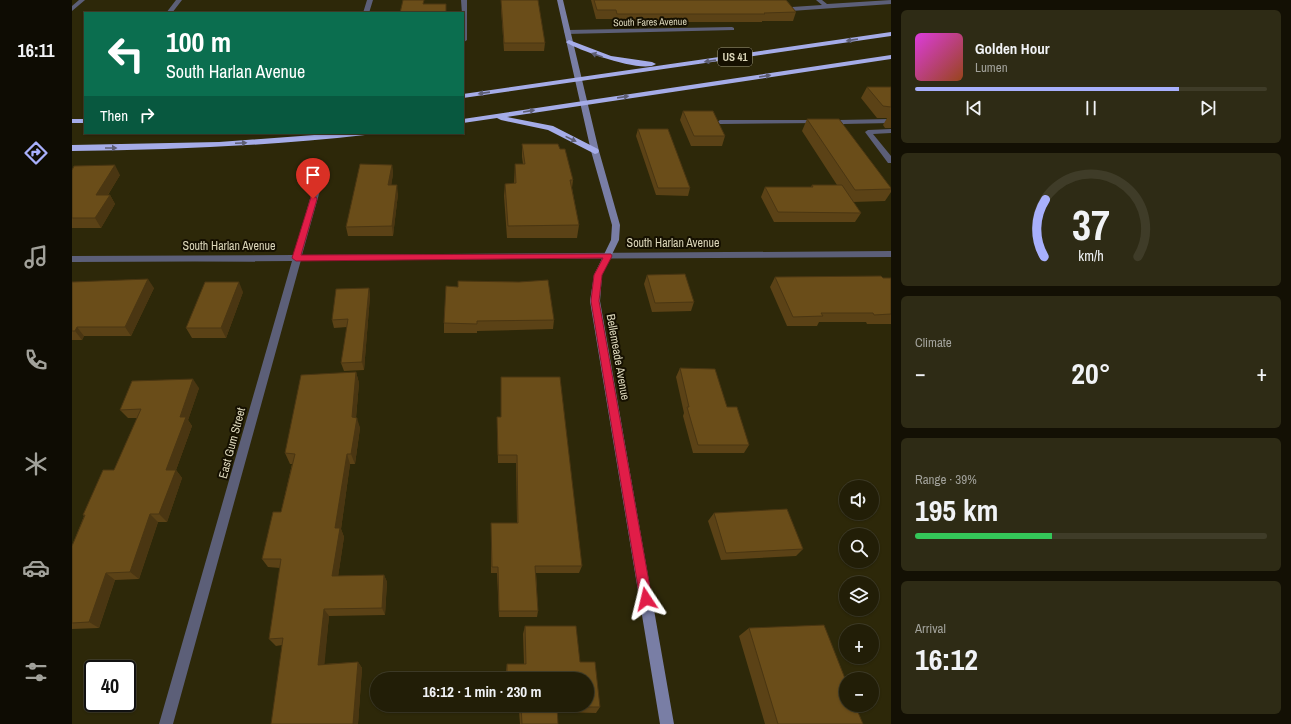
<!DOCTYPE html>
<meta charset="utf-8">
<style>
:root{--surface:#221e07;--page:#2e2b15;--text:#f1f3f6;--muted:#a2a29b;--line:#3f3c28;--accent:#a8b0fc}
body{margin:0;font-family:"Archivo Narrow",sans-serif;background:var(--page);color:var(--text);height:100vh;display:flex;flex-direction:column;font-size:15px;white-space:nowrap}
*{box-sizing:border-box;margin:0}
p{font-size:13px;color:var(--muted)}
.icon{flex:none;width:22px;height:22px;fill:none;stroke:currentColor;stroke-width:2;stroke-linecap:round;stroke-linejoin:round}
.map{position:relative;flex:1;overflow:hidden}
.panel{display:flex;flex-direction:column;gap:10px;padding:10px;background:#131004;width:400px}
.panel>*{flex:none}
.guide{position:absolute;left:12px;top:12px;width:380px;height:122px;border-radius:0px;box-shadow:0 1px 3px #0004,0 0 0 1px var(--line);background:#0b6e4f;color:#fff;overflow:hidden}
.fabs{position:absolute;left:767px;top:480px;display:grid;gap:8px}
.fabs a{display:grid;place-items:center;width:40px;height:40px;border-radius:50%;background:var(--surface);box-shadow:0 1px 3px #0004,0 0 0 1px var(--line);font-size:20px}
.speed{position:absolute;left:12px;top:660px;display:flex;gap:8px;font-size:20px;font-weight:700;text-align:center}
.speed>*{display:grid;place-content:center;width:52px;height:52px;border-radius:50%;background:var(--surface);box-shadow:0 1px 3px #0004,0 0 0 1px var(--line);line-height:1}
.speed .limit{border:2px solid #111;border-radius:6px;background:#fff;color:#111}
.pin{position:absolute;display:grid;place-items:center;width:34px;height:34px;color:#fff;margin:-41px -17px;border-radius:50% 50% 50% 0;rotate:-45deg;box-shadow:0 0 4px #0007}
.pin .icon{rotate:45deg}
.me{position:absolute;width:44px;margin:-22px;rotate:350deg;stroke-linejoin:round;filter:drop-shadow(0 0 3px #0008)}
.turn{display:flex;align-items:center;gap:14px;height:84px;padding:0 16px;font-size:18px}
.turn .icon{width:52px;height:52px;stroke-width:2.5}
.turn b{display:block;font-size:28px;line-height:34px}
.then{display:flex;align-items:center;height:38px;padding:0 16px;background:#0003;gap:8px;font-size:15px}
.big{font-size:30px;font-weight:700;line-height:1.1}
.panel .widget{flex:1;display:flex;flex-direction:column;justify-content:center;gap:6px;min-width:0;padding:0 14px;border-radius:6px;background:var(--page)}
.panel .dial{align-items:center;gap:0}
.dial svg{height:104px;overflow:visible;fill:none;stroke:var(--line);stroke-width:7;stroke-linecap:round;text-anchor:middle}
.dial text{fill:var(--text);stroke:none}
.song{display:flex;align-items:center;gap:12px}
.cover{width:48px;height:48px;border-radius:6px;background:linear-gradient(135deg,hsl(300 70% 55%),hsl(20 70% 35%))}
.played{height:4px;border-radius:2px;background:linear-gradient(90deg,var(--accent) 75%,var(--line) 75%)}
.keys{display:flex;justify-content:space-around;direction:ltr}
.heat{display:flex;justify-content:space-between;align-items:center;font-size:22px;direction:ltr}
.charge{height:6px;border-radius:3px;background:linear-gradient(90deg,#34c759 39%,var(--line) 0)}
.trip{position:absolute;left:298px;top:672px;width:224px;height:40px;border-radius:20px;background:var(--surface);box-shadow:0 1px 3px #0004,0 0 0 1px var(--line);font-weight:700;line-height:40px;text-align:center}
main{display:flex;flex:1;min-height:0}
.menu{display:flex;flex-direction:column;width:72px;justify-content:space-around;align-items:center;background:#0e0c03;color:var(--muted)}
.menu .icon{width:28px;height:28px}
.menu .current{color:var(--accent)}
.menu b{font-size:18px;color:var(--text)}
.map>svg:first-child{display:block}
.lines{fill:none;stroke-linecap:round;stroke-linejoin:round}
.lane{fill:#5c5f78;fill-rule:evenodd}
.street{fill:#5c5f78;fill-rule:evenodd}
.secondary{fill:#797ea5;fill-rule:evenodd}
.highway{fill:#a5ace8;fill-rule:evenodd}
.wall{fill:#5b4216}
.shaded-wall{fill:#4a3612}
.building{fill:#6a4d19;stroke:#4a3612}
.oneway{fill:#5d5e74}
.route{fill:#e11d48;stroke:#92132f}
.labels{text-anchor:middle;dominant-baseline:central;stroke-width:4;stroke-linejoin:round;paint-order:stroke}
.far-street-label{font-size:10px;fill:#dbd6b9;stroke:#151000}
.shield{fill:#151000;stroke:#a09b82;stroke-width:1}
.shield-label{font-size:11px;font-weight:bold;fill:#dbd6b9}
.street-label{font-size:12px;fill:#dbd6b9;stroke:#151000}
</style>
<main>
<nav class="menu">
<b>16:11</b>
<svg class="icon current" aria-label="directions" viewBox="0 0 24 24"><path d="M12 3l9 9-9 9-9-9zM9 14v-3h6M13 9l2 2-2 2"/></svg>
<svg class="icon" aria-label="music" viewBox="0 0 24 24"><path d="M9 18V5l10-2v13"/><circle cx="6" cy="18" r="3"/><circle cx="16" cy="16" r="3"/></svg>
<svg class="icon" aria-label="phone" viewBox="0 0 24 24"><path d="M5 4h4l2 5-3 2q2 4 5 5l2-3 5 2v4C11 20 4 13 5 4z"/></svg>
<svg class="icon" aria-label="climate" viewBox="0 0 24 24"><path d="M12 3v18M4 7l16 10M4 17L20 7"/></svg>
<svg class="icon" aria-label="car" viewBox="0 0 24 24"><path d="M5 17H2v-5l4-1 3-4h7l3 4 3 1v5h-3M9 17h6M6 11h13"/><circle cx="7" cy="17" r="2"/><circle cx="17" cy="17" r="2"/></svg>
<svg class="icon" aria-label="filters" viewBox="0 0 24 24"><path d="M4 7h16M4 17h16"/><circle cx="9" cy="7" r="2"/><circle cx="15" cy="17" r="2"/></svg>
</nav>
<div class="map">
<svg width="819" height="724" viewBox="0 0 819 724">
<rect width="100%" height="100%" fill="#2d2809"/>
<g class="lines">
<path class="lane" d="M7,0H13L0,11V6Z
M389,0H395V40L392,42Z
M708,0H714L720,7L750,5L744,0H750L755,4L819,0V4L719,11Z
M819,119V123L771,124L774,129L771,131L769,130L763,122L766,120Z
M746,120L748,121V123L648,124L645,122L648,120Z
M819,129V133L801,134L819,156V163H816L793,132L796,130Z"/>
<path class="street" d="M104,0H110L100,13H94Z
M295,0H301L297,13H291Z
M660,27L662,28V30L495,34L492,32L495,30Z
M247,167H250L254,169L230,255L819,251V257L229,260L101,724H87L220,261L0,262V256L222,255Z"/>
<path class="secondary" d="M485,0H491L527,151L548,225L547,240L530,275L528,301L602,724H588L518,301L522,275L539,240L540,225L519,151Z"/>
<path class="highway" d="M819,32V36L391,98V94Z
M497,40L539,56L580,62L584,64C571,74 509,51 495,43L494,42Z
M819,55V59L435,117L481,126L526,149L527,151L526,153L523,154L476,130L429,120L425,118L391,123V119Z
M0,119H13V123H0Z
M269,133H297L293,135C195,146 98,150 0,151V145L147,142Z"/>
</g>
<path class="wall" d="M429,0L473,43L472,51H432L429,8Z
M519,0H714L724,12L721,21H690V22H543L542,19H524Z
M795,87H819V128H813L811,125L815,118H805L789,98Z
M611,111L653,136L650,146H619L608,120Z
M735,119L819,188V192L813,201L781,202L789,213L783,222H702L689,197L693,187H739L740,185H765L730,131Z
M566,129L618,188L616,196L584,195L564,136Z
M450,144L488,149L501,180L500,188L507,225L505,238H435L432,196L433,184L442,183L443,164H451L450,157Z
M320,165L321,174L319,185L326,194L321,236H276L274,227Z
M0,170L48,175L36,195H38L43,204L29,228H0Z
M575,275L622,302L619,311L580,312L572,284Z
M703,277L819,278V324H795L794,322H747L745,326H715L698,287Z
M0,282L82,288L59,336H12L10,340H0Z
M374,286L482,320L481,329L405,331V333H372V323Z
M297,288L298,296L292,370L272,371L269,363L275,327L262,328L260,320Z
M171,292L154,338H120L114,328Z
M608,368L655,407L677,445L672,453H621L611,416L612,413L604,377Z
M284,372L287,383L284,418L288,428L283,464H278L269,529L272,537L266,576L312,575L315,582L313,615L257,616L252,664L286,662L290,668L286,724L210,645L204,646L197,639L208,568L196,567L190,559L209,512L220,464H218L213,453Z
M429,377L510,566L507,573H464L466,611L465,617H427L425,573H419V523H445L444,463H426L425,426V417H429Z
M127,388L116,420L120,426L104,470L110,478L95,522H86L67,579L43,580L27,628L0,629V546L12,516L11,515L42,470L65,418H56L48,410Z
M642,513L731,549L724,556L649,560L636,521Z
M453,626L508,662L528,707L524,713L485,712L486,724H448L447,711H434V705H515V679H434V671L435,664H452L451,634Z
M677,628L791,724H693L667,636Z"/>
<path class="shaded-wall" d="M43,165L48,175L30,204L24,195Z
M320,165L321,174L318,195L316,185Z
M325,185L326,194L321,236L320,226Z
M38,195L43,204L29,228L23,218Z
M76,279L82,288L59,336L53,327Z
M167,282L171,292L154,338L149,328Z
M297,288L298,296L292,370L290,362Z
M5,327L12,336L10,340L3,331Z
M284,372L287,383L283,428L280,417Z
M121,379L127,388L116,420L120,426L104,470L110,478L95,522L87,514L94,470L108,417Z
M285,418L288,428L283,464L279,454Z
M275,454L278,464L269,529L272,537L265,584L260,576L263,528Z
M78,514L86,522L67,579L58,572Z
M34,573L43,580L27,628L17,622Z
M312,575L315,582L313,615L310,608Z
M252,609L257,616L252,670L246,665Z
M286,662L290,668L286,724H281Z"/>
<path class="building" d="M331,0H352L351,4H374V13H328Z
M429,0H466L473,43H432Z
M522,0H714L724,12L692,13L693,14H545L544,10H525Z
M795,87H819V107L811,106Z
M611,111H641L653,136H622Z
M735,119H767L819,188V189L783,190Z
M566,129H596L618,188H586Z
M450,144H486L488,149H493L501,180H498L507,225L436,226L433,184L444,183L443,164H453Z
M288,164L320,165L316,185H325L320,226L274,227Z
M43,165L24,195H38L23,218H0V170L2,166Z
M740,185H770L789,213L706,212L693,187H741Z
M613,274L622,302L583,303L575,275Z
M809,276L811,278H819V314L802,315L801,313H749L751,316L721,317L703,277Z
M76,279L53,327H5L3,331H0V282Z
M476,280L482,320L405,321V324L372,323L374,286L386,287V281L447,282Z
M133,282H167L149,328H114Z
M297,288L290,362L269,363L276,319L260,320L264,289Z
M608,368L643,369L655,407H665L677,445H626L615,407H617Z
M284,372L280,417L285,418L279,454H275L263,528H268L260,576L312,575L310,608L252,609L246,665L286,662L281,724H199L211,638L197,639L209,559H190L201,512H209L223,454L213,453L229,375Z
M429,377H488L510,566H463L466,611H427L426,567H420L419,523H446L445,455H426L425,417H429Z
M121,379L108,417H114L94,470H104L87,514H78L58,572L34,573L17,622L0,623V546L13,515H11L31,470H42L69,409L48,410L60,381Z
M715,509L731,549L654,553L642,513Z
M752,625L774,681V705H783L791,724H706L677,628Z
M453,626H504L508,662H523L528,707H485L486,724H450L449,705H435H515V679H435V664H454Z"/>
<defs><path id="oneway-solid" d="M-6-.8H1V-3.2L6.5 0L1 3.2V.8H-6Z"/></defs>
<g class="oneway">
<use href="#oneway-solid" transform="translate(780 40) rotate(172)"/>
<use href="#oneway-solid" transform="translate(525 55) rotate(-161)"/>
<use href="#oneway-solid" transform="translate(638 61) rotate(172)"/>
<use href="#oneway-solid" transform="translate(693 76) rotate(-9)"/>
<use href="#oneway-solid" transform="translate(412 93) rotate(172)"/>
<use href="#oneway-solid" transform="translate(551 97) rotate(-8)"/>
<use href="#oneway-solid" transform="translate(457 111) rotate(-9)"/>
<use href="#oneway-solid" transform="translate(499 139) rotate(26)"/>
<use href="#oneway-solid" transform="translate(169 143) rotate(-3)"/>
<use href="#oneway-solid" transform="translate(39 148)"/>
</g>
<path class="route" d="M239,197H244L245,199L229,255L539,254L540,256L530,275L527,301L580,599L578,603L574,605L569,603L568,599L519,301L522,275L531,258L224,261L220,258Z"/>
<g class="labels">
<g class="far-street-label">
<text transform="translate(578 22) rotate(-1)">South Fares Avenue</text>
</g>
<rect class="shield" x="646" y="48" width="34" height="18" rx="3"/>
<g class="shield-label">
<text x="663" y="57">US 41</text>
</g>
<g class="street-label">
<text x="601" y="243">South Harlan Avenue</text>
<text x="157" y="246">South Harlan Avenue</text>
<text transform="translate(546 357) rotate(80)">Bellemeade Avenue</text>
<text transform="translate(160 443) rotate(-75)">East Gum Street</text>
</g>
</g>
</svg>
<div class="fabs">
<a><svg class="icon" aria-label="sound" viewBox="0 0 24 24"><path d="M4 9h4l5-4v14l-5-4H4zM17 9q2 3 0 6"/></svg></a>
<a><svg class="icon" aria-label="search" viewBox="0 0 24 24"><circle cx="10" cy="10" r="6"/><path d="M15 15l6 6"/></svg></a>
<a><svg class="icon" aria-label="layers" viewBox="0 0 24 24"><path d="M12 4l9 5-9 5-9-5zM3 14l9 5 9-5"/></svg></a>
<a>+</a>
<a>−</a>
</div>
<div class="speed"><div class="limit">40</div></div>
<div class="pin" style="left:241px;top:199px;background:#d93025"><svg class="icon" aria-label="arrive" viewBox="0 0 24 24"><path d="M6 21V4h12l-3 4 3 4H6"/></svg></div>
<svg class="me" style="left:574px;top:599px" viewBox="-20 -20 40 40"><path d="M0-17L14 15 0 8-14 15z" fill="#e11d48" stroke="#fff" stroke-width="4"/></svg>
<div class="trip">16:12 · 1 min · 230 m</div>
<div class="guide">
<div class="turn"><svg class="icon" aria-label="left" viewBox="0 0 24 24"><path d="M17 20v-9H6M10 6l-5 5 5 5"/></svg><div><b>100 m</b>South Harlan Avenue</div></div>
<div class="then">Then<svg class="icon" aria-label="right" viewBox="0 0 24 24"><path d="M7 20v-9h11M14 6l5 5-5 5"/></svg></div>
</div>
</div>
<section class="panel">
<div class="widget">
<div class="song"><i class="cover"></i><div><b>Golden Hour</b><p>Lumen</p></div></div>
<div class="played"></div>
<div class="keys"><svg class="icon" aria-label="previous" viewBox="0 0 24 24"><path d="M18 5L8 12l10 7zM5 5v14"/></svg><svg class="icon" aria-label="pause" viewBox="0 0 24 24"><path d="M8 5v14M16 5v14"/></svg><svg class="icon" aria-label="next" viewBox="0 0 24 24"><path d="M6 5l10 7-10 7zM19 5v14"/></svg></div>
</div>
<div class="widget dial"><svg viewBox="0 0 100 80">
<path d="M14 69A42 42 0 1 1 86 69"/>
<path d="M14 69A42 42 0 0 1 15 25" stroke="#a8b0fc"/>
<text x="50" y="56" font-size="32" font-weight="700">37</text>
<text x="50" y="72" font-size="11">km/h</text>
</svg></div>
<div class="widget"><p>Climate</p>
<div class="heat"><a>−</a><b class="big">20°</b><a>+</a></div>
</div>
<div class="widget"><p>Range · 39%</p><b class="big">195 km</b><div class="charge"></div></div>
<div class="widget"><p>Arrival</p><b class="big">16:12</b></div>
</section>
</main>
